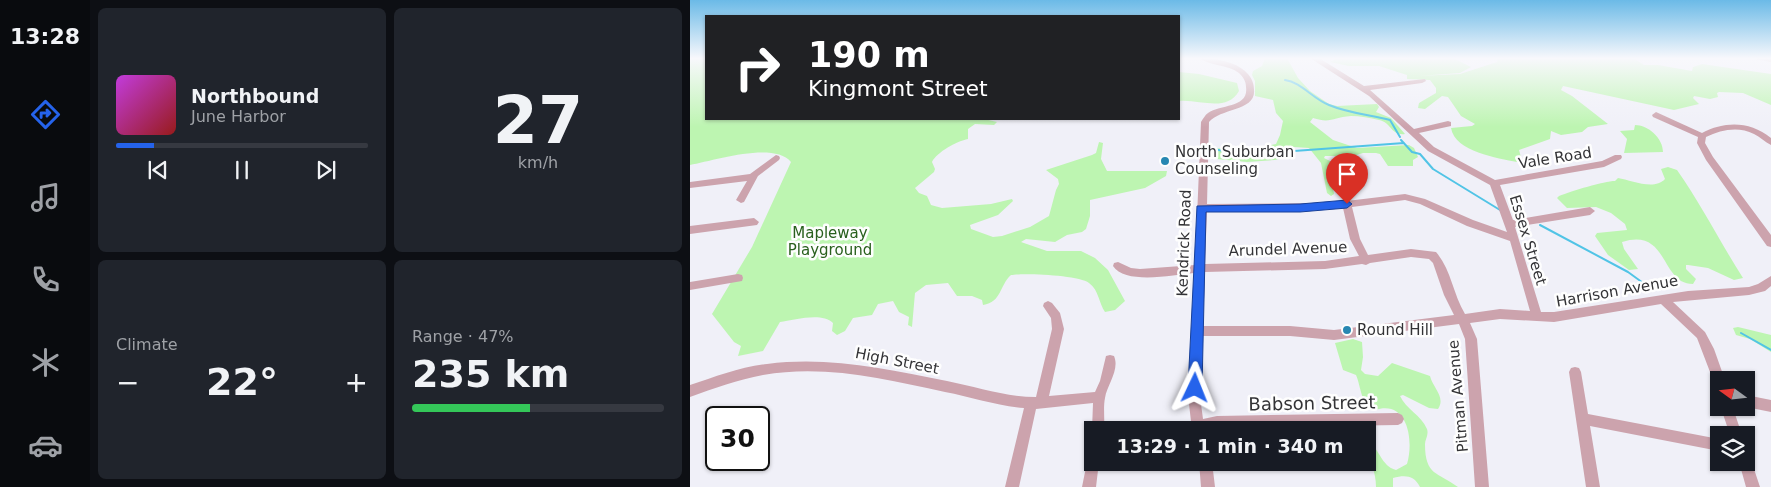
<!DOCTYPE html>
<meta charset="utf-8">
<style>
:root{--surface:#171b24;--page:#20242c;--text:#f1f3f6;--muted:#9ea1a6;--line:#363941;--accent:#2563eb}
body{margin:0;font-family:"DejaVu Sans",sans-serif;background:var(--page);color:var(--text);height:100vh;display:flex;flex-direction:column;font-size:19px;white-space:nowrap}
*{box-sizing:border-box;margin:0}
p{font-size:16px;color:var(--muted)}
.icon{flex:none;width:28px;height:28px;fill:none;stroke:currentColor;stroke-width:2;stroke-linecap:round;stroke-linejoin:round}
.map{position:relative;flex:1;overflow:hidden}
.details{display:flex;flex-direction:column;gap:8px;padding:8px;background:#0d0f14;width:600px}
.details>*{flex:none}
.guide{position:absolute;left:15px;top:15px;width:475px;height:105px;border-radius:0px;box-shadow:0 1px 4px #0004;background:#202124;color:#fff;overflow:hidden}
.needle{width:32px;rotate:285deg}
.controls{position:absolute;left:1020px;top:371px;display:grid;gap:10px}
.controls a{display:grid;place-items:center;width:45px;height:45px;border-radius:0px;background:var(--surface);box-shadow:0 1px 4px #0004;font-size:25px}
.speed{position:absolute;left:15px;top:406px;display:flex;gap:10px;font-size:25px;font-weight:700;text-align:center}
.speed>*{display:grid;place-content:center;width:65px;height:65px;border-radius:50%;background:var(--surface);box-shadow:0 1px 4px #0004;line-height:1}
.speed .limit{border:2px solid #111;border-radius:8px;background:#fff;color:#111}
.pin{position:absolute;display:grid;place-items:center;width:42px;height:42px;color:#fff;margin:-51px -21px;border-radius:50% 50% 50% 0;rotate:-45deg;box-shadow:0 0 5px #0007}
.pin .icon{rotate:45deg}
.me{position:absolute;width:55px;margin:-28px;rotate:2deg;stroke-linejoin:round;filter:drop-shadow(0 0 4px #0008)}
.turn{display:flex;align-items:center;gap:18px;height:105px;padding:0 20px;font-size:22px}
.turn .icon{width:65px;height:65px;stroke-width:2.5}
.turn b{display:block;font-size:35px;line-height:42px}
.big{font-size:38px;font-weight:600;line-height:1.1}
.details .tile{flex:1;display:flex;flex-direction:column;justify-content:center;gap:8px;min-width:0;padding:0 18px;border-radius:8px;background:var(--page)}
.details .dial{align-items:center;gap:0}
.dial b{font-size:65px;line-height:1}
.song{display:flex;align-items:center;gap:15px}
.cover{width:60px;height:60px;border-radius:8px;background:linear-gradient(135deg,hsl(290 70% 55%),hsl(0 70% 35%))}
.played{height:5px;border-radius:2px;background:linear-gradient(90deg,var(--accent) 15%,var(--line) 15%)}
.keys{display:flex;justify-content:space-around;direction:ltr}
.heat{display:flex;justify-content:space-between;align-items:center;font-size:28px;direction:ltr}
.charge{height:8px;border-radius:4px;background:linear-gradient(90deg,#34c759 47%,var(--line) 0)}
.details .tiles{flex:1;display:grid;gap:8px;grid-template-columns:repeat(2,1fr)}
.trip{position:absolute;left:394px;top:421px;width:292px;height:50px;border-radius:0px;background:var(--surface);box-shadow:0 1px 4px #0004;font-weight:600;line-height:50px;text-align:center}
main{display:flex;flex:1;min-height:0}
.tab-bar{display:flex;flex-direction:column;width:90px;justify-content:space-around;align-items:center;background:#090b0e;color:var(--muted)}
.tab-bar .icon{width:35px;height:35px}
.tab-bar .on{color:var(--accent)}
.tab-bar b{font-size:22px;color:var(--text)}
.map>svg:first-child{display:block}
.green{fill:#bdf5b1}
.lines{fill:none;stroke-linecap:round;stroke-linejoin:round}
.stream{stroke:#51c4e6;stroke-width:2}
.minor{fill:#cca3ad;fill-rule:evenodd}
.route{fill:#2563eb;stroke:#184099}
.poi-dot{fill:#2787b2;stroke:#fefefe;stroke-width:2}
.labels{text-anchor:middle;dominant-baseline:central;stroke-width:5;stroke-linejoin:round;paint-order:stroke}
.poi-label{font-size:15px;fill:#333336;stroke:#fefefe;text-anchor:start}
.street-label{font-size:15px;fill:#333336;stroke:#fefefe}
.park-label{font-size:15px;fill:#29601d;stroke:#fefefe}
.near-street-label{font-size:18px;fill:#333336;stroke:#fefefe}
</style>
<main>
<nav class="tab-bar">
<b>13:28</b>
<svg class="icon on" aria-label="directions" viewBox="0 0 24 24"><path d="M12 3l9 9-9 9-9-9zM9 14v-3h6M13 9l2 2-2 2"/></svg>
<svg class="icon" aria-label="music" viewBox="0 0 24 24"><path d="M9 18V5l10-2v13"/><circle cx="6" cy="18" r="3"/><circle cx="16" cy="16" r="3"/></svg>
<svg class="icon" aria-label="phone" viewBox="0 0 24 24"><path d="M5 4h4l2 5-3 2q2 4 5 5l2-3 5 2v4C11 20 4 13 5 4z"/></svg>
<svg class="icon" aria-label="climate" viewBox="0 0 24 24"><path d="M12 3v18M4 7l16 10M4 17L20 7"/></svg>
<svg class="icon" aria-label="car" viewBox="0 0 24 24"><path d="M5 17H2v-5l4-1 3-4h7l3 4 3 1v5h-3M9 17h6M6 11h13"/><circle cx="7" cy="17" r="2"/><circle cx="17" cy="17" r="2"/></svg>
</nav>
<section class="details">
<div class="tiles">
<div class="tile">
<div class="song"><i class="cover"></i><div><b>Northbound</b><p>June Harbor</p></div></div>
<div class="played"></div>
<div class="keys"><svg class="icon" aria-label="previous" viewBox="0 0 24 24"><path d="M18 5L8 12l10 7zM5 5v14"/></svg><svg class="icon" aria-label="pause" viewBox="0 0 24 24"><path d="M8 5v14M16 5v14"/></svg><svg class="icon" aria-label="next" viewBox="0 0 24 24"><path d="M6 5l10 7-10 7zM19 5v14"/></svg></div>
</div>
<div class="tile dial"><b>27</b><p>km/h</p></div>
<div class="tile"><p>Climate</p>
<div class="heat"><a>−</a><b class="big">22°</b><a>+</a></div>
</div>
<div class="tile"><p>Range · 47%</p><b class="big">235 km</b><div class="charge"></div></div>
</div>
</section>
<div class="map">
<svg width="1081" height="487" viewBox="0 0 1081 487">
<rect width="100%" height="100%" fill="#f0f0f8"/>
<path class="green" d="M0,58H16V119H294L307,122L304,125L285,124L278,129V139C267,141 247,152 242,162L245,169L244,172L225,188L229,193L237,196L241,205L252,208L301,204L322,199L323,201L308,215L280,225L281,229L303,237L312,236L340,227L359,216L366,190L369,184L368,179L356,170L402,155L406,153L409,142L413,143L411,159L417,171H477L476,176L455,188L400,200V216L396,229L392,232L377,235L365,242L336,239L331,242L357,251H391L405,258L418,270L435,301L425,310L415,312C409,304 409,290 399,283C389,275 334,273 321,275C309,286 312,302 293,305L292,300L282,296H267L258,283L236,285L225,293L222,327L218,325L219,317L209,312L203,301L188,304L182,315L163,318L155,331L147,335L142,331L143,323C132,312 104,320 90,322L73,351L48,356L51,346L44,342L22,314L62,247L101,162C84,141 23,161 0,165Z
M575,58H597L608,78L620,91L639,104L647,106L687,104L689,107L686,112L701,118L715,134C701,136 701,122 689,120C680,118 670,116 661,116C643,117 641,124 623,118L620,122L643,140L667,148L719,145L724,148L728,157L723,160V166H698L690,154L686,153H673L663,156H635L634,158L646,164L640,173L644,194L641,196L637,193L631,163L619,148L604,147L594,158L585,160L557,162L527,159L520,155L521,149L524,148L557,150L586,144L590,135L593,121L586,113L583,100L565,96V81L562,75L563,71L572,66Z
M647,58H763L781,67L770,73L728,76L770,74L807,62L808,58H943L954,65H968L1002,71L1003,67L1012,64L1081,74V105L1053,93L1029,92L1027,93L1028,97L1020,99L1004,96L1003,98L1009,104L984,110L873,86L871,90L882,96L918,124L898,127L892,132L871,135L861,131L860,139L829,150L832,161L827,162C808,158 765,152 761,128L782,126L785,124L771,116L758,97L752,96L735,109L728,108L729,103L746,93V88L740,80L717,79V75L689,66H659L640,62Z
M489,72L509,74L547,83L549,91C536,113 510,99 489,101Z
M945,125C958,125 973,138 973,152L934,153L937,139L930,131L944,130Z
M978,167L987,170C1011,204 1030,242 1053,278L1044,280L1018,268L998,265H996V269L1006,279L1003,284C970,284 979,227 932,242L934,249L948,269L939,270L918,255L905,236L907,233L937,230L935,224L921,213L906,207L877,208L867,198L869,196C882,191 914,181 925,181L928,178C941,180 964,191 975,179L971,169Z
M1048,327L1081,335V352L1060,339L1046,335L1043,328Z
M663,339L672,342L673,357L671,370L675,374L688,376L702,363L740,376C743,388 756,397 748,409L739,408L713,395L710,396C716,409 731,415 737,429C739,435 735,439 735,444C735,476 748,472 768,487H730C724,475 715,475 703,478V487H686C686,471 678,457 678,441C690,449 691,466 706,470L717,464C724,441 718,399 685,410C671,407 671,386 666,375L653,370L645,343Z"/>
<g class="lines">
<path class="stream" d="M595,80C611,82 623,99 639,105C658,113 680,115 700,120L710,137
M711,140L722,152L730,154L743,169L810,210
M521,149L550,153L573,151L582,156L604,151L714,143
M850,225L938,272L960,288
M1051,333L1081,350"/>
<path class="minor" d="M509,58C523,58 546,61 557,73C562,78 564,84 564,90C566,111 530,108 519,122L517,204L640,203L715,194L735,199L783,220L817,232L800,185L738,151L679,96L620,58H629L674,86L735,79L736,81L732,83L680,90L724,129L758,121L761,122V126L729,133L744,147L805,180L912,161L925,155H931L932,157L931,159L914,167L810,185L823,220L900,207L905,211L900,215L825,227L851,312H864L998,291L1059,287L1068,284L1081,276V286L1075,291L1059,295L983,302L1015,332L1024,349L1035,380H1029V386L1025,385L1007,338L971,304L864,322L810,319L780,323L787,339L799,487H785L775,339L769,324L644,340L600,336H513L511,404L513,419L527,416L708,413L712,415L714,419L712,423L708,425L527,428L502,430L499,404L504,273C484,275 435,285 423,266L424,263L428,262L441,268L450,269L505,265L511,122C513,119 515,115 518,113C531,104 559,108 556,87C556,81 553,77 549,73C537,64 520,66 509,58ZM715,200L730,204L777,226L820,241L840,311L810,309L775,314C763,294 761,269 746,252L721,249L678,255L670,239L662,207ZM653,208L660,239L669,256L635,261L515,264L517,211L640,209ZM721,257L739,259L743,263L754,295L764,315L644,330L600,326H513L515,272L635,269L672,264L676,265L680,263Z
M1059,58H1081V62Z
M966,112L1012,133C1035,121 1060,121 1081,138V145C1075,142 1070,137 1064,134C1048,126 1031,130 1016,137L1015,143L1023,157L1081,235V247L1077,246L1016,160L1007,143L1008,137L963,117L962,115Z
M86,155L89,156L90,158L89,160L68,176L54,202L51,203L46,200L57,181L0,188V182L60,174Z
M64,218L69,222L67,225L0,234V226Z
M48,274L52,275L53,278L52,281L0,290V282Z
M358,301L362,303L370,313L374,329L359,396L405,392L410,381L416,356L420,355L424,356C430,370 417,385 415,398C413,408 415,420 414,430H402V432V430L403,403L346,409L329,487H315L334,408C308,406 281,397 255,392C196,379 134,364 73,375C48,380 24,388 0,397V385C25,377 50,367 77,364C138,356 197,369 257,381C287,387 316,397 346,397L362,329L361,318L353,306L354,303Z
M885,367L889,368L891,372L898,414L1029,439V451L900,426L910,487H896L879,372L881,368Z
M1056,395L1081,400V412L1056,407Z
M1031,408H1043L1052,435H1040Z
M402,456V462H409L406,487H392L398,457Z
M1056,456L1060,457L1070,487H1056L1049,462H1056Z
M509,462H522L525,487H511Z"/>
</g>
<linearGradient id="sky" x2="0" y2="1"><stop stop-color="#6bbae7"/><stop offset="0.46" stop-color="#f8f8fc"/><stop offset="1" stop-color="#f8f8fc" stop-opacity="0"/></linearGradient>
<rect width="1081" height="127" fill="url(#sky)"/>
<path class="route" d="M657,200L662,204L657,208L610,212H516L512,388L510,392L505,394L500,392L498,388L507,206L610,204Z"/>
<g class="poi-dot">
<circle cx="475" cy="161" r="5"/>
<circle cx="657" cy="330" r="5"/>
</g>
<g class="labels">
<g class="poi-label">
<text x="485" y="152">North Suburban<tspan x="485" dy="17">Counseling</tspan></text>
<text x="667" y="330">Round Hill</text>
</g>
<g class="street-label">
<text transform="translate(865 158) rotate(-9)">Vale Road</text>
<text transform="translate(838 240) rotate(73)">Essex Street</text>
<text transform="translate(494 243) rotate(-88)">Kendrick Road</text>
<text transform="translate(598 249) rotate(-2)">Arundel Avenue</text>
<text transform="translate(927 291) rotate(-10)">Harrison Avenue</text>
<text transform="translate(207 361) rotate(11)">High Street</text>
<text transform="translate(768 396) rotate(-95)">Pitman Avenue</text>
</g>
<g class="park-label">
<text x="140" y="233">Mapleway<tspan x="140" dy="17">Playground</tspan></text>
</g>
<g class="near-street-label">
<text transform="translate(622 403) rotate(-1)">Babson Street</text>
</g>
</g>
</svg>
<div class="controls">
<a><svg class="needle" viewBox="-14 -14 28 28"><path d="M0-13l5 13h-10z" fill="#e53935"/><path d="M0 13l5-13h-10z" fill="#9ea1a6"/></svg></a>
<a><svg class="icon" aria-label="layers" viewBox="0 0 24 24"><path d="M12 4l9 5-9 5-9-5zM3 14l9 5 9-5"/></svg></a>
</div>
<div class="speed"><div class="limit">30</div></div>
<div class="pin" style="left:657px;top:204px;background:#d93025"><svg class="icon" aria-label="arrive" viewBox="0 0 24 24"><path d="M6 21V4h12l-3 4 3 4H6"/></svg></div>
<svg class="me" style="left:505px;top:388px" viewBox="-20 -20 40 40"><path d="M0-17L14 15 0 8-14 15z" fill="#2563eb" stroke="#fff" stroke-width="4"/></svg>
<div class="trip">13:29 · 1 min · 340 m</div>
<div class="guide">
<div class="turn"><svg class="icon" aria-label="right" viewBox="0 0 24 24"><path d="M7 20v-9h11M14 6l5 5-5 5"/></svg><div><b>190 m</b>Kingmont Street</div></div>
</div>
</div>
</main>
